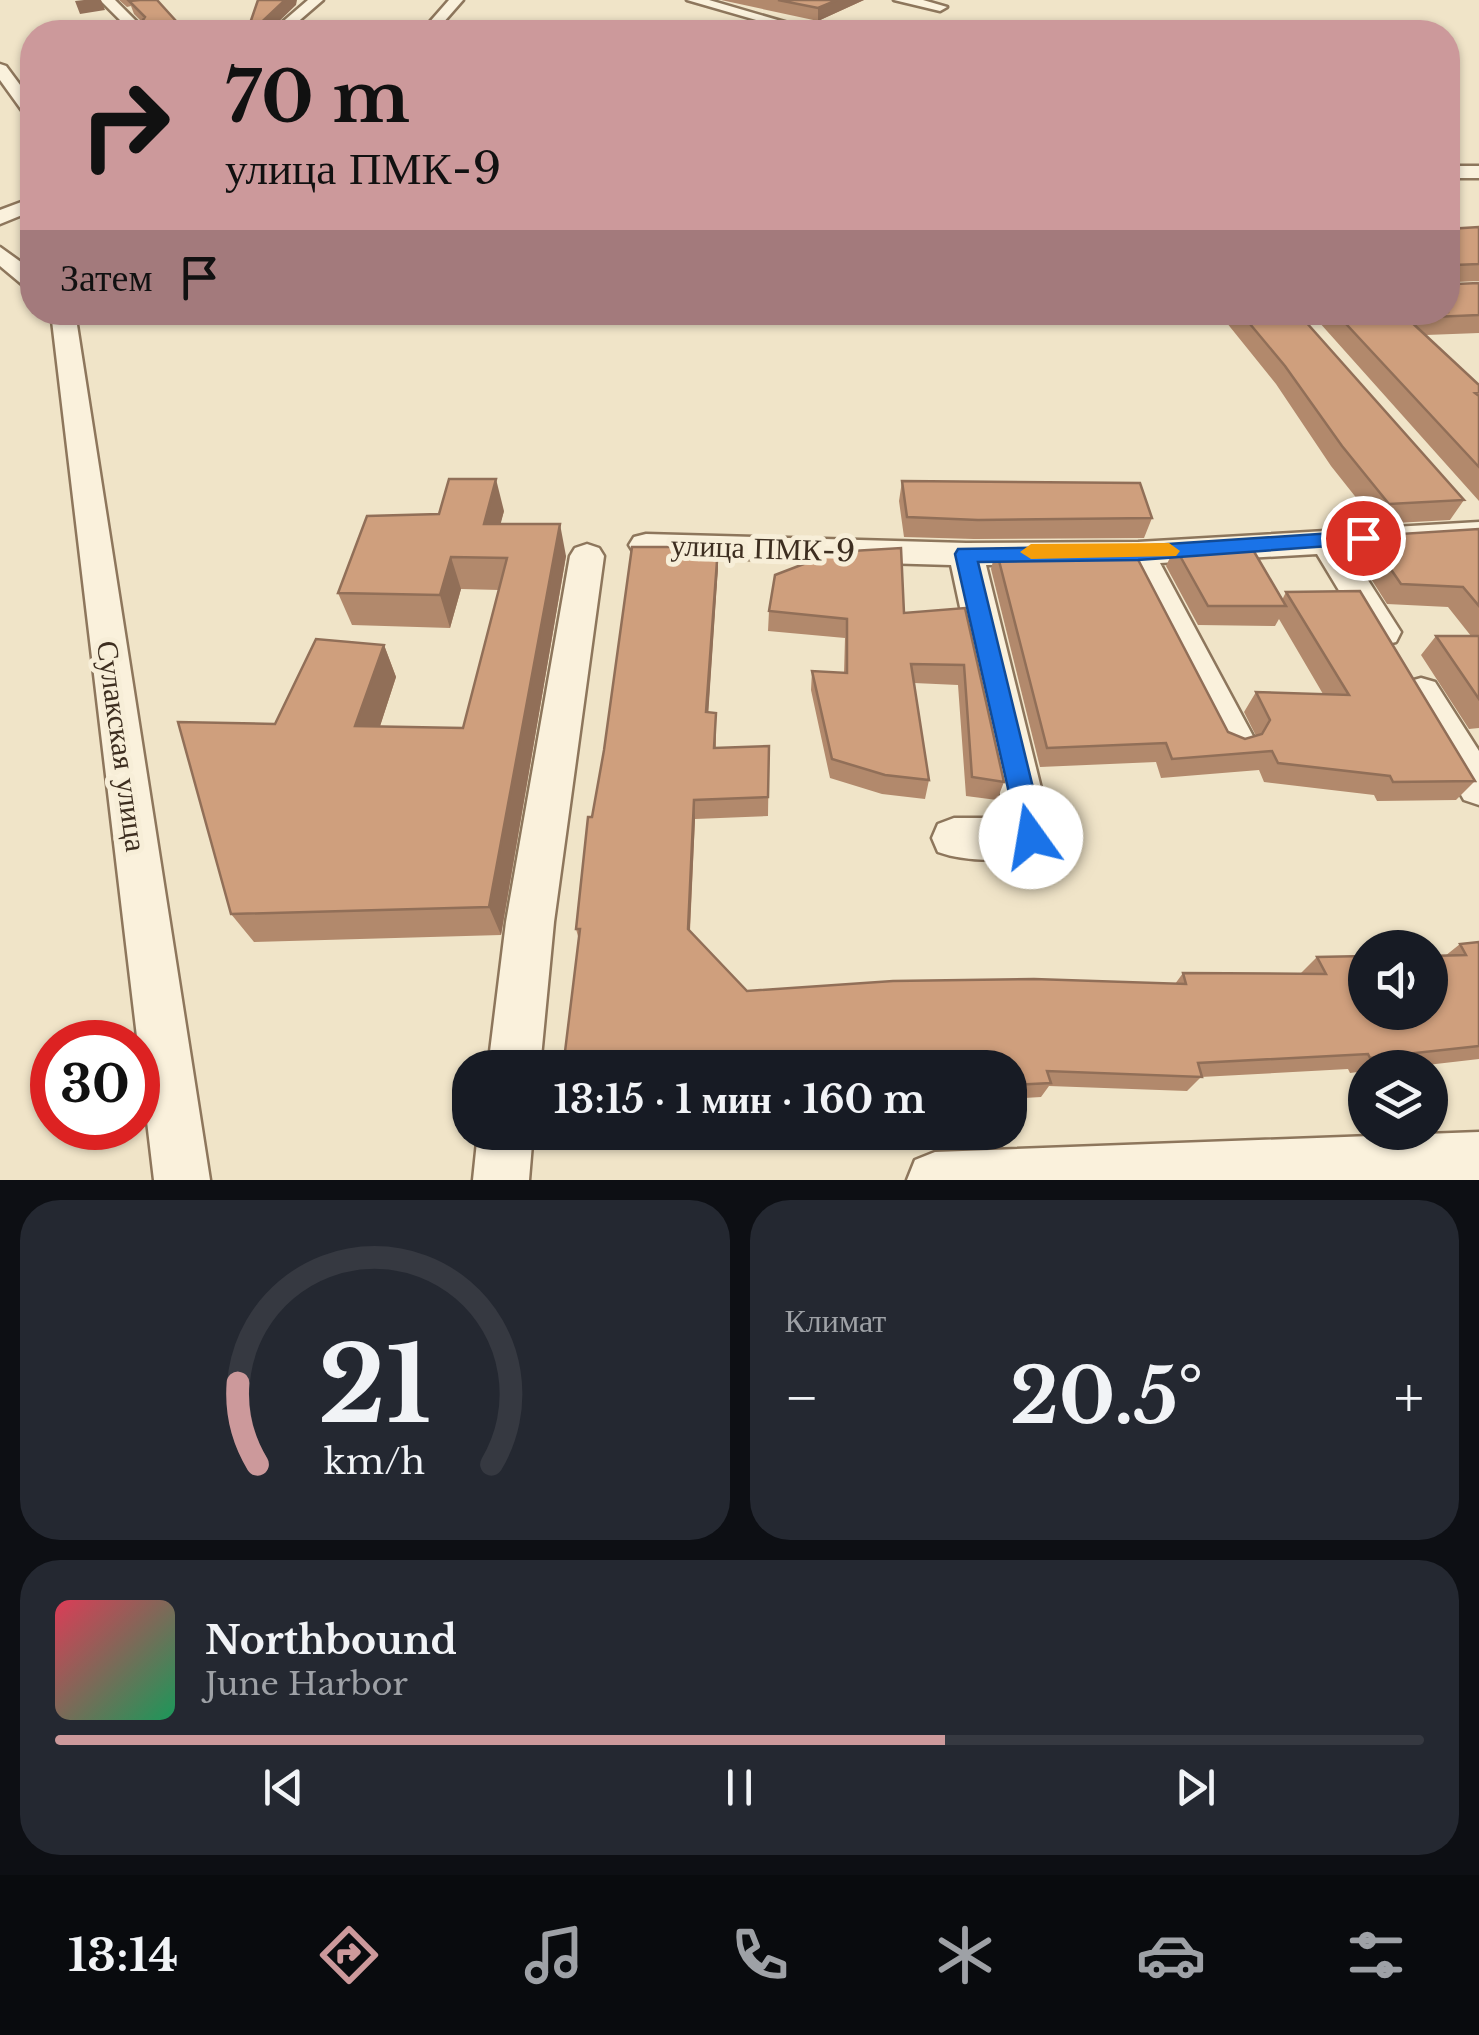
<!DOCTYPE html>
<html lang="ru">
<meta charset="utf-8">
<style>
:root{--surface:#171b24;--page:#242831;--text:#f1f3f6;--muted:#9ea1a6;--line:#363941;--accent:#cc999b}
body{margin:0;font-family:"Libre Baskerville",serif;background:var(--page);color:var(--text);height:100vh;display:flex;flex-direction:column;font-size:38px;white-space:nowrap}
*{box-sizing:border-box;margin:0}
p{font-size:32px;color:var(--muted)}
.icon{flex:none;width:55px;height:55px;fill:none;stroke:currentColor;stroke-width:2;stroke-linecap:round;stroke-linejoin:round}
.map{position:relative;height:1180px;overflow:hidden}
.sheet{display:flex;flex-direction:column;gap:20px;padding:20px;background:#0d0f14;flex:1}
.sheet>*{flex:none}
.hud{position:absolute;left:20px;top:20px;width:1440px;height:305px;border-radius:40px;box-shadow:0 2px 8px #0004;background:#cc999b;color:#111;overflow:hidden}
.tools{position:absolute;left:1348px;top:930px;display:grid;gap:20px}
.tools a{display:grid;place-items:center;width:100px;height:100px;border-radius:50%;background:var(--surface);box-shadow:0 2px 8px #0004;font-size:50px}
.speed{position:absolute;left:30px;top:1020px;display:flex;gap:20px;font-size:50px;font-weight:700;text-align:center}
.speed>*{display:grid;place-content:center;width:130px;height:130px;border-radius:50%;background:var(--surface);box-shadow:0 2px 8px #0004;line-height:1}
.speed .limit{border:15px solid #d22;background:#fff;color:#111}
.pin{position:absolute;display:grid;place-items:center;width:85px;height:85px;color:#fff;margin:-42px;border:5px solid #fff;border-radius:50%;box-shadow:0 2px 10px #0007}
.me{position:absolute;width:110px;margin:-55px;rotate:347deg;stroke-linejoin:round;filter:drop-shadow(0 0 8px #0008)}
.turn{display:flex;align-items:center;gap:35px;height:210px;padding:0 40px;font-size:45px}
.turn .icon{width:130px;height:130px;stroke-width:2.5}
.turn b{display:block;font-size:70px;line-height:85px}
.then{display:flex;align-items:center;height:95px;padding:0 40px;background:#0003;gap:20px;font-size:38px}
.big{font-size:75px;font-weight:700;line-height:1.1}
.sheet .card{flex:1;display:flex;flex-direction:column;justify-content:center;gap:15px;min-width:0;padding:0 35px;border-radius:40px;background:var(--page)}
.sheet .dial{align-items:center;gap:0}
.dial svg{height:260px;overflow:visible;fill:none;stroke:var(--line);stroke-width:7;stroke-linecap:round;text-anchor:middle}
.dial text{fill:var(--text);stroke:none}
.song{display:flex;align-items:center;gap:30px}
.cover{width:120px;height:120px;border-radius:15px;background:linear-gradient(135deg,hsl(350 70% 55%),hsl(150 70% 35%))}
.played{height:10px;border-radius:5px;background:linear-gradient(90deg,var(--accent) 65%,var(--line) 65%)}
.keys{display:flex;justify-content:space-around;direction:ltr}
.heat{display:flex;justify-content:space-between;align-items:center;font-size:55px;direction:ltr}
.sheet .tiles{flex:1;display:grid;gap:20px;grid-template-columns:1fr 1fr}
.card:last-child{grid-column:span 2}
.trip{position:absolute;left:452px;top:1050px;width:575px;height:100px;border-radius:40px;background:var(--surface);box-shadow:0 2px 8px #0004;font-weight:700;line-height:100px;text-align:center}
.tabs{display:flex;height:160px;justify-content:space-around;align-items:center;background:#090b0e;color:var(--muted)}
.tabs .icon{width:70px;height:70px}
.tabs .active{color:var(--accent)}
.tabs b{font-size:45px;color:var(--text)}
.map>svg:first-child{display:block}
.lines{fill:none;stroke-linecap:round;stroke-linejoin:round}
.minor-casing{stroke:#8d765c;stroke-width:5}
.minor{fill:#faf1dc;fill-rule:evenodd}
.wall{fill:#b2896c}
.shaded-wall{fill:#916f58}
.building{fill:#cf9f7d;stroke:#916f58;stroke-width:2.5}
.route{fill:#1a73e8;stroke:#114b97;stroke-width:2.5}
.slow{fill:#f59e0b}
.labels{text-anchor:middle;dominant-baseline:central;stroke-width:10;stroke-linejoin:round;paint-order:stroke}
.street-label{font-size:30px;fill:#3d2e20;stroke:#f7eed8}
</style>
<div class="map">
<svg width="1479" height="1180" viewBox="0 0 1479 1180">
<rect width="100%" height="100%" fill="#f0e4c8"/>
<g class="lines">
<defs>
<path id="minor" d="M100,0H115L147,32H132Z
M308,0H323L286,32H271Z
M449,0H463L435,32H421Z
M687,0H709L819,32H798Z
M894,0H923L947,7L940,11Z
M0,64L6,66L32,101V117L26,116L0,80Z
M1448,166H1479V178H1448Z
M32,198V211L0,224V210Z
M0,247L32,270V288L24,286L0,266Z
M51,312H75L210,1180H154Z
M1479,522V544L1350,552L1401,632L1396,642L1383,645L1370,642L1317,554L1160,563L1254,738L1248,750L1234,755L1220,750L1127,564L986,565L1053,837L1047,851C1017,862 968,863 938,852L932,838L938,824L954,818H1005L951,565L646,556L634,553L629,545L634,537L646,534L966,543L1138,542Z
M587,544L599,548L604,556L554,922L540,1068H488L506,922L570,556L575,548Z
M1421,678L1435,682L1479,751V805L1464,800L1402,693L1407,682Z
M478,1132H533L529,1180H473Z
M1479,1132V1180H907L915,1160L935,1152Z"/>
</defs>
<use href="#minor" class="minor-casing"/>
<use href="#minor" class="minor"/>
</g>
<path class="wall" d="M119,0H157L186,32H145L142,22L134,14L131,6L127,7Z
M721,0H864L818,21Z
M1479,227V281L1456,282V284L1479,283V333L1426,335L1479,385V501L1310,312H1448V229Z
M1218,312H1297L1464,500L1450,520L1377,524L1331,466L1276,384Z
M902,481L1152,518L1144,538L974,539L904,537L899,501Z
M504,511L500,524L566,556L501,935L254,942L231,914L275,724L384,645L396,677L380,726L463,728L499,590L461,589L450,628L352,625L338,593Z
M1479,529V728L1469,729L1421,655L1436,636H1471L1448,607L1387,604L1356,555L1368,536Z
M1175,547L1282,600L1286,592L1475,781L1456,800L1377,801L1374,795L1264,782L1259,770L1161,778L1156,762L1040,767L991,569L996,549L1228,732L1245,739L1256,736L1244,712L1256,692L1323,694L1279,619L1275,626L1198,625L1166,566Z
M718,567L708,712L716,713V748L769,746L768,816L695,819L690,931L747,991L1175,984L1183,973L1300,974L1317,957L1445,956L1460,944L1479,942V1059L1401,1068H1365V1071L1350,1073L1348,1069L1201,1077L1187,1091L1049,1086L1041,1097L1010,1099V1068H563L579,940L576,929L592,817Z
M965,608L1004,782L997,800L966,796L958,685L914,683L929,780L925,799L882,794L830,778L811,690L812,671L844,673L845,638L768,631L769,611L904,613Z"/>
<path class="shaded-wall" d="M84,0H101L105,10L80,14L75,1Z
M285,0H297L296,5L268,32H251Z
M837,0H864L818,21V8Z
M496,479L504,511L492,557L484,524Z
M560,524L566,556L501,935L489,907Z
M718,547V567L707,732L706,712Z
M451,557L461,589L450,628L440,595Z
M384,645L396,677L370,757L355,726Z
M694,800L695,819L689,946L688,929Z"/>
<path class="building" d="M140,0H157L186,32H148L141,23L145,17L129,1Z
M258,0H285L251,32H247Z
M778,0H837L818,8Z
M1479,227V264L1455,265L1456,284L1479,283V315L1407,318L1479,385V392L1475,393L1479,396V467L1335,312H1448V229Z
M1240,312H1297L1464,500L1389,504L1342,446L1285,366Z
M449,479H496L484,524H560L489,907L231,914L178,722L275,724L316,639L384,645L355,726L463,728L507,558L451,557L440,595L338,593L367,516L439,514Z
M902,481L1140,483L1152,518L978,520L907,517Z
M1479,529V606L1463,587L1401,584L1368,536Z
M1249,543L1286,606H1208L1175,547Z
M632,547H718L706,712L716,713L714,748L769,746L768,797L694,800L688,929L747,991L893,981L1034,979L1186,984L1183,973L1326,974L1317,957L1365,956V1012H1430V956L1466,955L1460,944L1479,942V1046L1370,1058L1368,1054L1198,1063L1202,1077L1047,1071L1051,1083L1010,1085V1068H563L580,929H576L588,817H592L604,750Z
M901,548L904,613L965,608L1004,782L972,777L964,665L911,664L929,780L885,775L832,759L812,671L847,673V619L769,611L775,575L835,552Z
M1132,548L1228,732L1245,739L1262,734L1270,720L1256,692L1349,695L1286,592L1360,591L1475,781L1393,782L1390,776L1278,763L1272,751L1172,759L1166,743L1047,748L996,549Z
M1436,636H1479V699Z"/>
<path class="route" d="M1363,531L1374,538L1371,543L1138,560L978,562L1045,837L1041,846L1031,850L1021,846L955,554L958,549L1138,546Z"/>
<path class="slow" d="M1169,543L1180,551L1176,556L1031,559L1020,552L1031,544Z"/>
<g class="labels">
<g class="street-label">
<text transform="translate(763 548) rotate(2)">улица ПМК-9</text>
<text transform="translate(122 746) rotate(82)">Сулакская улица</text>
</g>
</g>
</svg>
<div class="tools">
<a><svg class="icon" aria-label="sound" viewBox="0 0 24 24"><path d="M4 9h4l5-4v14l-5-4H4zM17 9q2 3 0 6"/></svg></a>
<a><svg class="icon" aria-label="layers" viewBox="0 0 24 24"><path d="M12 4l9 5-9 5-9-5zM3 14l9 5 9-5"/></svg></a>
</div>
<div class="speed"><div class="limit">30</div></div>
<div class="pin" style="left:1363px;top:538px;background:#d93025"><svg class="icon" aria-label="arrive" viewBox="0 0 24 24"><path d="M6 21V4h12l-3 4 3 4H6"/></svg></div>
<svg class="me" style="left:1031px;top:837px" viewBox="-20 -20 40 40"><circle r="19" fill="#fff"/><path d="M0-13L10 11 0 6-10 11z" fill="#1a73e8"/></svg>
<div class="trip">13:15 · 1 мин · 160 m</div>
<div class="hud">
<div class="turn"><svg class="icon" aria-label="right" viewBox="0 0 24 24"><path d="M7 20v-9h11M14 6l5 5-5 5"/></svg><div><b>70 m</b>улица ПМК-9</div></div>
<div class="then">Затем<svg class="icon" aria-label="arrive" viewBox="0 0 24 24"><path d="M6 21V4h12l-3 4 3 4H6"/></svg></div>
</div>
</div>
<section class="sheet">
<div class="tiles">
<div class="card dial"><svg viewBox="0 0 100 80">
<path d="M14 69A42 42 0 1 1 86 69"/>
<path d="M14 69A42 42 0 0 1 8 44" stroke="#cc999b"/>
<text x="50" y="56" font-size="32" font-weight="700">21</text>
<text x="50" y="72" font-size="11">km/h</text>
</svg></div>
<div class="card"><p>Климат</p>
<div class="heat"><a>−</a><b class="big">20.5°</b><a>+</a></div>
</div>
<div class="card">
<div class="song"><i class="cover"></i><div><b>Northbound</b><p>June Harbor</p></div></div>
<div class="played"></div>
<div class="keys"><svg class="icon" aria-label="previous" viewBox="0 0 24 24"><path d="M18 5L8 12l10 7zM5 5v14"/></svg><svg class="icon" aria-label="pause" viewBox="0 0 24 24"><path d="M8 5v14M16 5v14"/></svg><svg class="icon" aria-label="next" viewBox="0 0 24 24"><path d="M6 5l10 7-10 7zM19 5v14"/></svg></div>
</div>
</div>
</section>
<nav class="tabs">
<b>13:14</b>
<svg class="icon active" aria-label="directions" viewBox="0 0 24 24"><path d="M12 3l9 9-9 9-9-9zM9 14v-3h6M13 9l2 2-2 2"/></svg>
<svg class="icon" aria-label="music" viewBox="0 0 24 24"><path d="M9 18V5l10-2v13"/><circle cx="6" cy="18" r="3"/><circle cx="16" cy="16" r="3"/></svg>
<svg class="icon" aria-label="phone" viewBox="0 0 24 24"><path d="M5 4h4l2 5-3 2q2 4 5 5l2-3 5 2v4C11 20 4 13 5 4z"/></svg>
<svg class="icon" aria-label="climate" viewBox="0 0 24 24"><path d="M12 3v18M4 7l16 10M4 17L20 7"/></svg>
<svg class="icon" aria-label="car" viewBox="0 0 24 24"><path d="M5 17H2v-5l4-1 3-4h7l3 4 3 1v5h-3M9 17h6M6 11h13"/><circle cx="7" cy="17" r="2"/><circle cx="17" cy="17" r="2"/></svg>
<svg class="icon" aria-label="filters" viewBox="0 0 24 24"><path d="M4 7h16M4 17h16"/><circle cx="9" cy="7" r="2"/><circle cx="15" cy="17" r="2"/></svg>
</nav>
